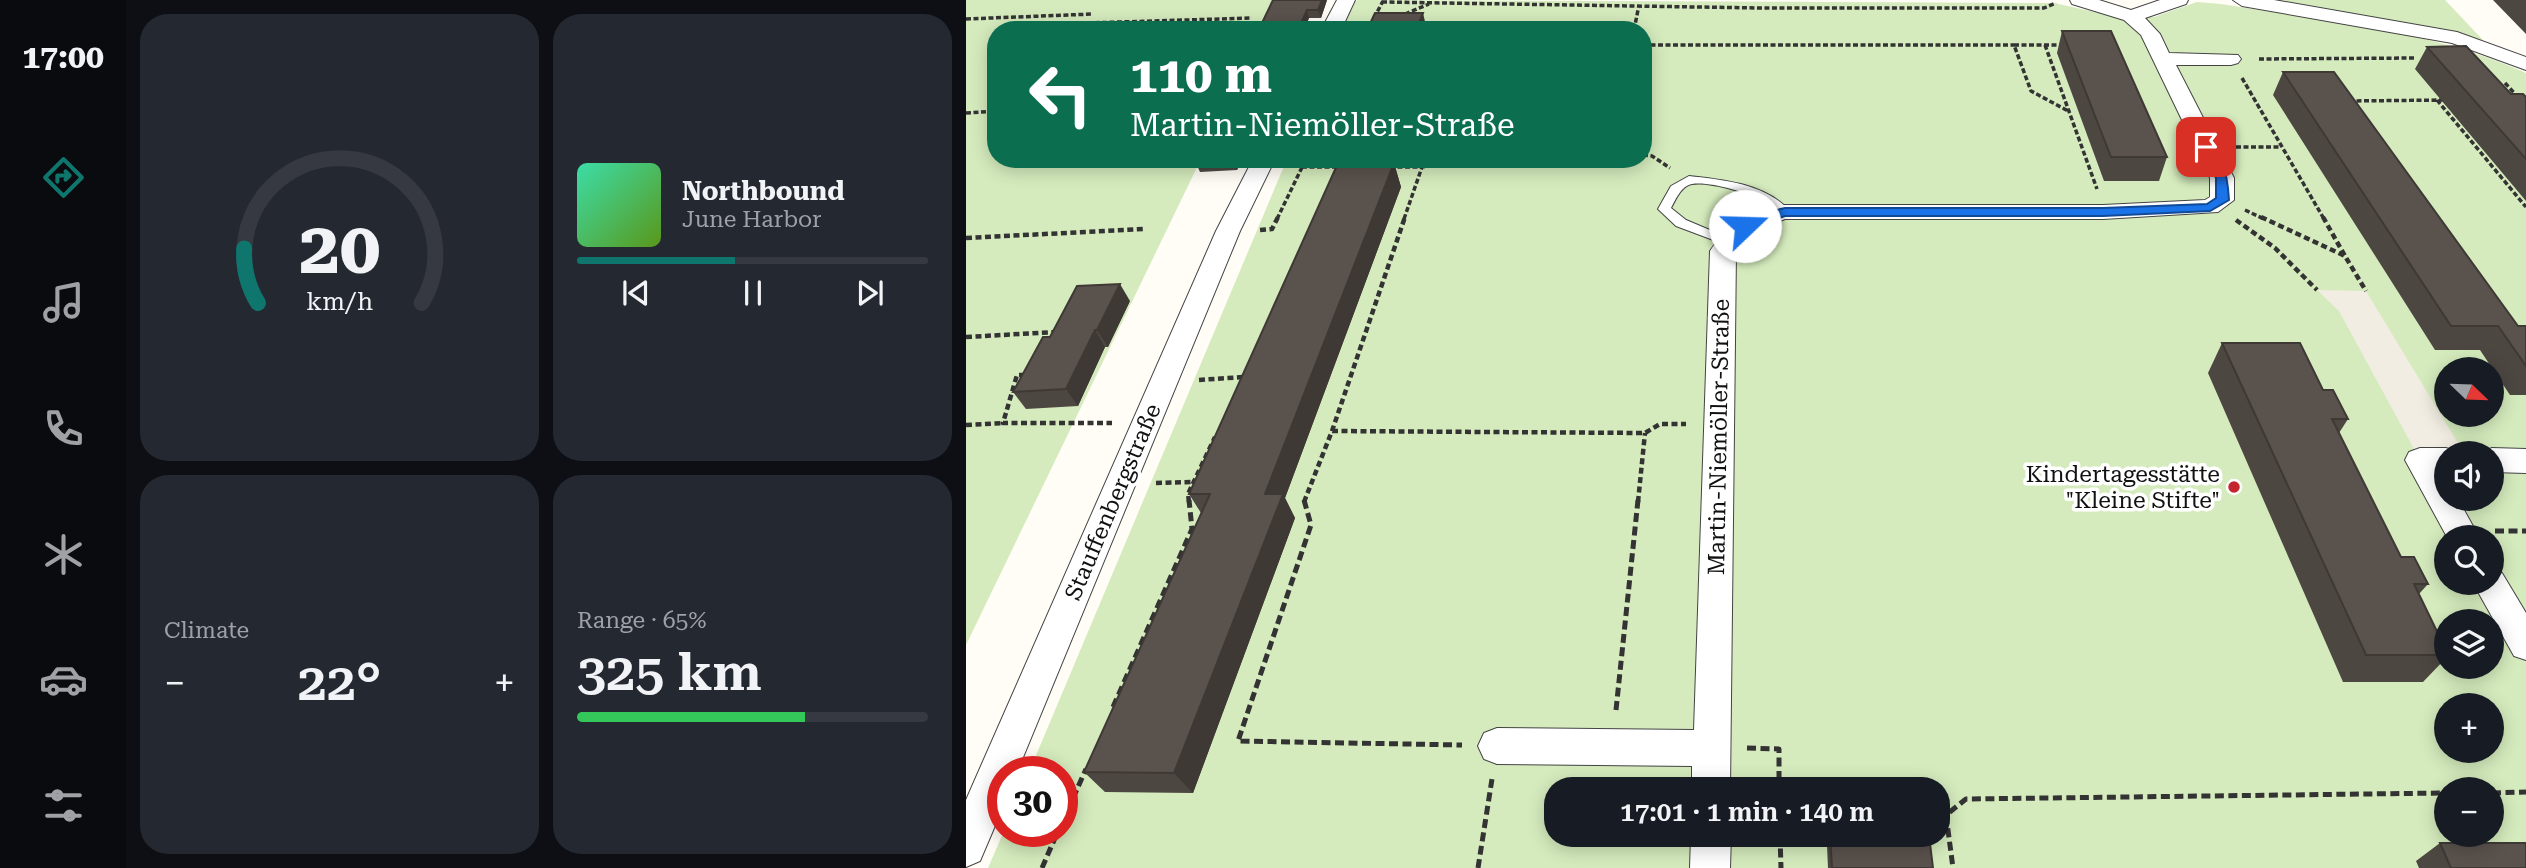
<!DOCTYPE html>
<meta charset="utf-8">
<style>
:root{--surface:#171b24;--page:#242831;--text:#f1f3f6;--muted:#9ea1a6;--line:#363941;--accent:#0f766e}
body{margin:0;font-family:"Roboto Serif",serif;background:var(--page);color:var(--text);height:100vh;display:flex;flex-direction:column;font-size:26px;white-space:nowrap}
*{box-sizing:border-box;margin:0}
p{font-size:23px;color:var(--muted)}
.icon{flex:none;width:38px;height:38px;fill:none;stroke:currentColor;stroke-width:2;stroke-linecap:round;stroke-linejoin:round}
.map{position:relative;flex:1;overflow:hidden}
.details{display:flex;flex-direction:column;gap:14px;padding:14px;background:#0d0f14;width:840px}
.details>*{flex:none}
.banner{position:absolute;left:21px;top:21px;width:665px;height:147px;border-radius:28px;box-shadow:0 4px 18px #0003;background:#0b6e4f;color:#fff;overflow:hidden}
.needle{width:46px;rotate:113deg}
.fabs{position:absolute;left:1468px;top:357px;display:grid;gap:14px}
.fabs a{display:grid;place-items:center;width:70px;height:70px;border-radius:50%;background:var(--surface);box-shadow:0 4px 18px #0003;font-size:35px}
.speed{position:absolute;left:21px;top:756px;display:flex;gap:14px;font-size:35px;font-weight:700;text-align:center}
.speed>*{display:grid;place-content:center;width:91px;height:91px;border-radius:50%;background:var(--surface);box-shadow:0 4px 18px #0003;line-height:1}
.speed .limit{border:10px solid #d22;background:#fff;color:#111}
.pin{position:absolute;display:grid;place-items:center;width:60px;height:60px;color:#fff;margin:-30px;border-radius:14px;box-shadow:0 4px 10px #0006}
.me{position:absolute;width:77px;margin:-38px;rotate:69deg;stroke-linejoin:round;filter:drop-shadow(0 0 5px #0008)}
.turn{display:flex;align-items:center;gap:24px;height:147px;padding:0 28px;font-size:32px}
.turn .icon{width:91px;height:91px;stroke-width:2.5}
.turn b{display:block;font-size:49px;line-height:60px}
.big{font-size:52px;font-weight:600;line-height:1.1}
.details .tile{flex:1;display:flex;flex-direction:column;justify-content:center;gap:10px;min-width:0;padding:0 24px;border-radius:28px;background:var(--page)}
.details .dial{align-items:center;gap:0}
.dial svg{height:182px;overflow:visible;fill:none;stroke:var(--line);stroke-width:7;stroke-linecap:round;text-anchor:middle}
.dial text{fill:var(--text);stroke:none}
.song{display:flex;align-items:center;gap:21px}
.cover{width:84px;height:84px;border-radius:10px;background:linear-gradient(135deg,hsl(160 70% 55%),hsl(90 70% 35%))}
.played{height:7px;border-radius:4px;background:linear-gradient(90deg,var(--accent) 45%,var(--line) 45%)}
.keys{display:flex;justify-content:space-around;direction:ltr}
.heat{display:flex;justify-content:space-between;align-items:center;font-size:38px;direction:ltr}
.charge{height:10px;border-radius:5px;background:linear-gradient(90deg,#34c759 65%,var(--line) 0)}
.details .tiles{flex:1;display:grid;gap:14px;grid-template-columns:repeat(2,1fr)}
.trip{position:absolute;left:578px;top:777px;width:406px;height:70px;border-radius:28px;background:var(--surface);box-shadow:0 4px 18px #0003;font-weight:600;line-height:70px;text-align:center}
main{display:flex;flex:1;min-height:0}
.menu{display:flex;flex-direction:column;width:126px;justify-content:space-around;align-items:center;background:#090b0e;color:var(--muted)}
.menu .icon{width:49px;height:49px}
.menu .on{color:var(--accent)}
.menu b{font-size:32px;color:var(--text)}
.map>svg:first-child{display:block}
.green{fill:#d5ebbd;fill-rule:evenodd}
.plaza{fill:#f1ede2}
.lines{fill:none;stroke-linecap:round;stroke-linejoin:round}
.lane-casing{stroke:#444;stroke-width:2}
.street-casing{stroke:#444;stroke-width:2}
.path-far2{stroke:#333;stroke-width:3.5;stroke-dasharray:5 2.5;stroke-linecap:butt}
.path-far1{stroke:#333;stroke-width:4.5;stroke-dasharray:6 3.5;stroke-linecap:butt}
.path{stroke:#333;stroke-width:5;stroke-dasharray:9 4.5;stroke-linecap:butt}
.lane{fill:#fff;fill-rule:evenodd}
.street{fill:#fff;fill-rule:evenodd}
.wall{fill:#4d4742}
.shaded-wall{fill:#3f3936}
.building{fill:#5a524d;stroke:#3f3936;stroke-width:2}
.route{fill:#1a73e8;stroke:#114b97;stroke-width:2}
.poi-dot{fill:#c4262e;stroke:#fff;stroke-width:2.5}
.labels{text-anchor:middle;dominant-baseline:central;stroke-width:7;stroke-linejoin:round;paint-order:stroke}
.street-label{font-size:23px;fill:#111;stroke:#fff}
.poi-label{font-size:23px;fill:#111;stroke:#fff;text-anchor:end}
</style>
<main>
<nav class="menu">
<b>17:00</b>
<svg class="icon on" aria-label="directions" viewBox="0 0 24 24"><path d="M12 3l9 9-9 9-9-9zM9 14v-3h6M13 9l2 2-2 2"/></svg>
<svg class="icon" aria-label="music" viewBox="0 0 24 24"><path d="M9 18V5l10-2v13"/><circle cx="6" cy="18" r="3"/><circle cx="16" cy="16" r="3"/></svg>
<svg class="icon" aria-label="phone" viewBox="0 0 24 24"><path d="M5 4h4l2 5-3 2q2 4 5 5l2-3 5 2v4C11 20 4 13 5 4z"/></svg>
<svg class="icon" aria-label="climate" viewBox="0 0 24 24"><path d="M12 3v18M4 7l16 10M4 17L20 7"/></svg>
<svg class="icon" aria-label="car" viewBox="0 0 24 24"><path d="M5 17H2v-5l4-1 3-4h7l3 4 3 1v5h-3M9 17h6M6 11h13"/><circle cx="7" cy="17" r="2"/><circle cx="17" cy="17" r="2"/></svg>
<svg class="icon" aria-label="filters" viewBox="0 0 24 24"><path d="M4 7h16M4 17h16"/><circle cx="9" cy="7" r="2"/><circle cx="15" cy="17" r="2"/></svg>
</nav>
<section class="details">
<div class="tiles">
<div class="tile dial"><svg viewBox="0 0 100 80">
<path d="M14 69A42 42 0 1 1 86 69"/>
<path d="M14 69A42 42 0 0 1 8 45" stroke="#0f766e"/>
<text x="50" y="56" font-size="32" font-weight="700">20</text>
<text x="50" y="72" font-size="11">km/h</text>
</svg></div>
<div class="tile">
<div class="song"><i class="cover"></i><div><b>Northbound</b><p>June Harbor</p></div></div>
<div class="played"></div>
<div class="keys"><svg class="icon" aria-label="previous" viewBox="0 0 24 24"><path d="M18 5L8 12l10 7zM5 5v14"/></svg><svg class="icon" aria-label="pause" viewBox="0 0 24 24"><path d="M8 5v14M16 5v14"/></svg><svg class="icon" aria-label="next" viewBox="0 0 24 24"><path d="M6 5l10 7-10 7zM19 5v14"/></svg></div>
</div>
<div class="tile"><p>Climate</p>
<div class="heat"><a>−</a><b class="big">22°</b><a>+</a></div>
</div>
<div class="tile"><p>Range · 65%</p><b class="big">325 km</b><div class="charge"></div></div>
</div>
</section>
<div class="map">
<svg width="1560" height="868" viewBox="0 0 1560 868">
<rect width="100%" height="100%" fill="#fffdf5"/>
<path class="green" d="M0,0H311L297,30H30V159H235L0,645Z
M392,0L1088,3L1133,13L1188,17L1231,2L1255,4C1357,21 1465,30 1560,73V868H22L38,831H96V772H63L321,159H677V30H376L388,2ZM1480,369H1526V415H1480ZM1480,453H1526V499H1480ZM1480,537H1526V583H1480ZM1480,621H1526V667H1480ZM1480,705H1526V751H1480ZM590,789H971V835H590ZM1480,789H1526V835H1480Z
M1309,0H1479L1517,40L1334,5Z"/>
<path class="plaza" d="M1351,290L1400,291L1498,453H1480V460H1454L1373,311Z"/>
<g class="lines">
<defs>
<path id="lane" d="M723,176C759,180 800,184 825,212L824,215C812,217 805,207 795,201C782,192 742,181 726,184C715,186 710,199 705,208L720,220L770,241L763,245L758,244L710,226L692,209L705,186Z"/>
<path id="street" d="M371,0H389L375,30H355Z
M1104,0H1133L1165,10L1194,0H1222L1220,4L1179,18L1194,34L1203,53L1272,55L1275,59L1272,63L1265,65H1210L1268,178V200L1252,212L1137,219H819L792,230L770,251L764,789H726V766L531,764L518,759L512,746L518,733L531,728L728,730L744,251C763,222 786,213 819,205H1137L1239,200L1244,197V178L1175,35L1158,20L1106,4Z
M1267,0H1308L1491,32L1560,57V70L1486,43L1276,6Z
M287,159H309L274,231L51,772H37V807L14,861L0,867V800L250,231Z
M1454,448H1480L1491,452L1480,453V471L1476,472L1480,479V499H1492L1513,537H1481L1439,460L1443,452Z
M1526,448L1560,449V473L1526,472V453H1514Z
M1526,570L1536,573L1560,613V660L1548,656L1507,583H1526Z
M725,835H765L764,868H724Z"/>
</defs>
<use href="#lane" class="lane-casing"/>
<use href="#street" class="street-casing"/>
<path class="path-far2" d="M416,2L794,8H1078L1090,3
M439,14L463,4
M408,18L417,1
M0,19L127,14
M121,23L286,18
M668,30L673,5
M677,45H1048
M1079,45L1131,189
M1098,45H1048L1065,91L1104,112
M1293,59L1449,58
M1276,78L1358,219
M1539,83L1560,106
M1471,100L1560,207
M1383,101L1479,100
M0,113L30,111
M1270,147H1314
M677,155L686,156L704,168
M336,167H373
M424,167H456L508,159
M1279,210L1298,219
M311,219L340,159
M438,219L456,167"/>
<path class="path-far1" d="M1295,217L1379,256L1400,291
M1357,217L1379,256
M1270,220L1309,248L1351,290
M294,230L306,229L312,217
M0,238L178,229
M0,337L90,332
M59,375H51L37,423H146
M233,380L277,377
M0,425L37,423
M366,431L679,433L694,424H720
M190,483L227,482
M223,502L222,494L249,437
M338,502L366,431L439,217
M672,502L679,433"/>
<path class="path" d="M338,500L345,525L272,741L496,745
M1529,531H1560
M147,707L226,529L223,500
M650,710L672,500
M781,748L813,749V789
M1526,793L1560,792
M971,815H980L1000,799L1480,793
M980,815L987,868
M96,823L120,769
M814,835L815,868
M76,868L92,831
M512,868L526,779"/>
<use href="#lane" class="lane"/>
<use href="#street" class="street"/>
</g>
<path class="wall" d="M361,0L355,18H343L338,30H290L296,23Z
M1527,0H1560V34Z
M1096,31L1201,157L1193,181H1138L1091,53Z
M1461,47L1545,94L1560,97V201L1449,69Z
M1317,72L1552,326H1560V395H1544L1514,350H1469L1307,95Z
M231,159H276L271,170L234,172L230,163Z
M428,163L435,187L319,498L329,518L227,793L139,792L118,772L235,513L223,494Z
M164,301L142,347H139L112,406L60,409L47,392Z
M1256,343L1357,390L1382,419L1373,433L1435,557L1462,584L1453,594L1480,650V658L1457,682H1377L1242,373Z
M863,835H963L967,868H862L861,846Z
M1474,843L1560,868H1453L1450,861Z"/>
<path class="shaded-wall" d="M356,0H361L355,18L352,10Z
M341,10L343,18L338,30H332Z
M457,13L461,30H450Z
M269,159H276L271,170L268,161Z
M428,163L435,187L319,498L329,518L227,793L208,773L299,494Z
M154,284L164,301L142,347L131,330Z
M129,330L139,347L112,406L100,389Z"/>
<path class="building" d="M307,0H356L352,10H341L332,30H290L294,23H296Z
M409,13H457L450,30H401Z
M1096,31H1145L1201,157H1145Z
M1500,46L1545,94H1557L1560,97V159L1461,47Z
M1317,72H1368L1552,326H1560V366L1532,326H1485Z
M231,159H269L268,161L230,163Z
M372,163H428L299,494H317L208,773L118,772L244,494H223Z
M154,284L131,330H129L100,389L47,392L77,337H84L111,286Z
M1256,343H1334L1357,390H1367L1382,419H1366L1435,557H1448L1462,584H1448L1480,650V655H1400Z
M864,835H963L967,868H866Z
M1474,843H1560V868H1485Z"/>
<path class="route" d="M1240,143C1258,151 1262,183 1263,200L1244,211L1137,216H819L779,230L772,226L793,214L819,208H1137L1241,204L1250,198V178L1234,147Z"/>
<circle class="poi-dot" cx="1268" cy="487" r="7"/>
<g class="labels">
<g class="street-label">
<text transform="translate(753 437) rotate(-89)">Martin-Niemöller-Straße</text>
<text transform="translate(147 502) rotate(-67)">Stauffenbergstraße</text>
</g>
<g class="poi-label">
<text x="1254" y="474">Kindertagesstätte<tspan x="1254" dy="26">"Kleine Stifte"</tspan></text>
</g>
</g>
</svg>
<div class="fabs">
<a><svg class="needle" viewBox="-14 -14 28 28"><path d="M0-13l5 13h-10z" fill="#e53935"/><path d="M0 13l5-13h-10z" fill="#9ea1a6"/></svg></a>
<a><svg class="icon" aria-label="sound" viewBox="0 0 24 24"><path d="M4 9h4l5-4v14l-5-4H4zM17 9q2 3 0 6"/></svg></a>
<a><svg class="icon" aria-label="search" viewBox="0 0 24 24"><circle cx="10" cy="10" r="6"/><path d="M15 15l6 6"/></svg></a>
<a><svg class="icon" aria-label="layers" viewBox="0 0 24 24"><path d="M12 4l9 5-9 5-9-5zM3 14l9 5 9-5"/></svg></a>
<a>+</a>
<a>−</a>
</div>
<div class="speed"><div class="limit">30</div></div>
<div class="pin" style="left:1240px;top:147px;background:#d93025"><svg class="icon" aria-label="arrive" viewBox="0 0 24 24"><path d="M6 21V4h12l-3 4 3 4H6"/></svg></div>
<svg class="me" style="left:779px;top:226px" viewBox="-20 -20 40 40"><circle r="19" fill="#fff"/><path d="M0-13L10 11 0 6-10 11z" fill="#1a73e8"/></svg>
<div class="trip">17:01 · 1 min · 140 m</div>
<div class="banner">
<div class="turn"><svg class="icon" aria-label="left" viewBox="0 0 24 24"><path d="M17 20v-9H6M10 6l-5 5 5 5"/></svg><div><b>110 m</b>Martin-Niemöller-Straße</div></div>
</div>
</div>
</main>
